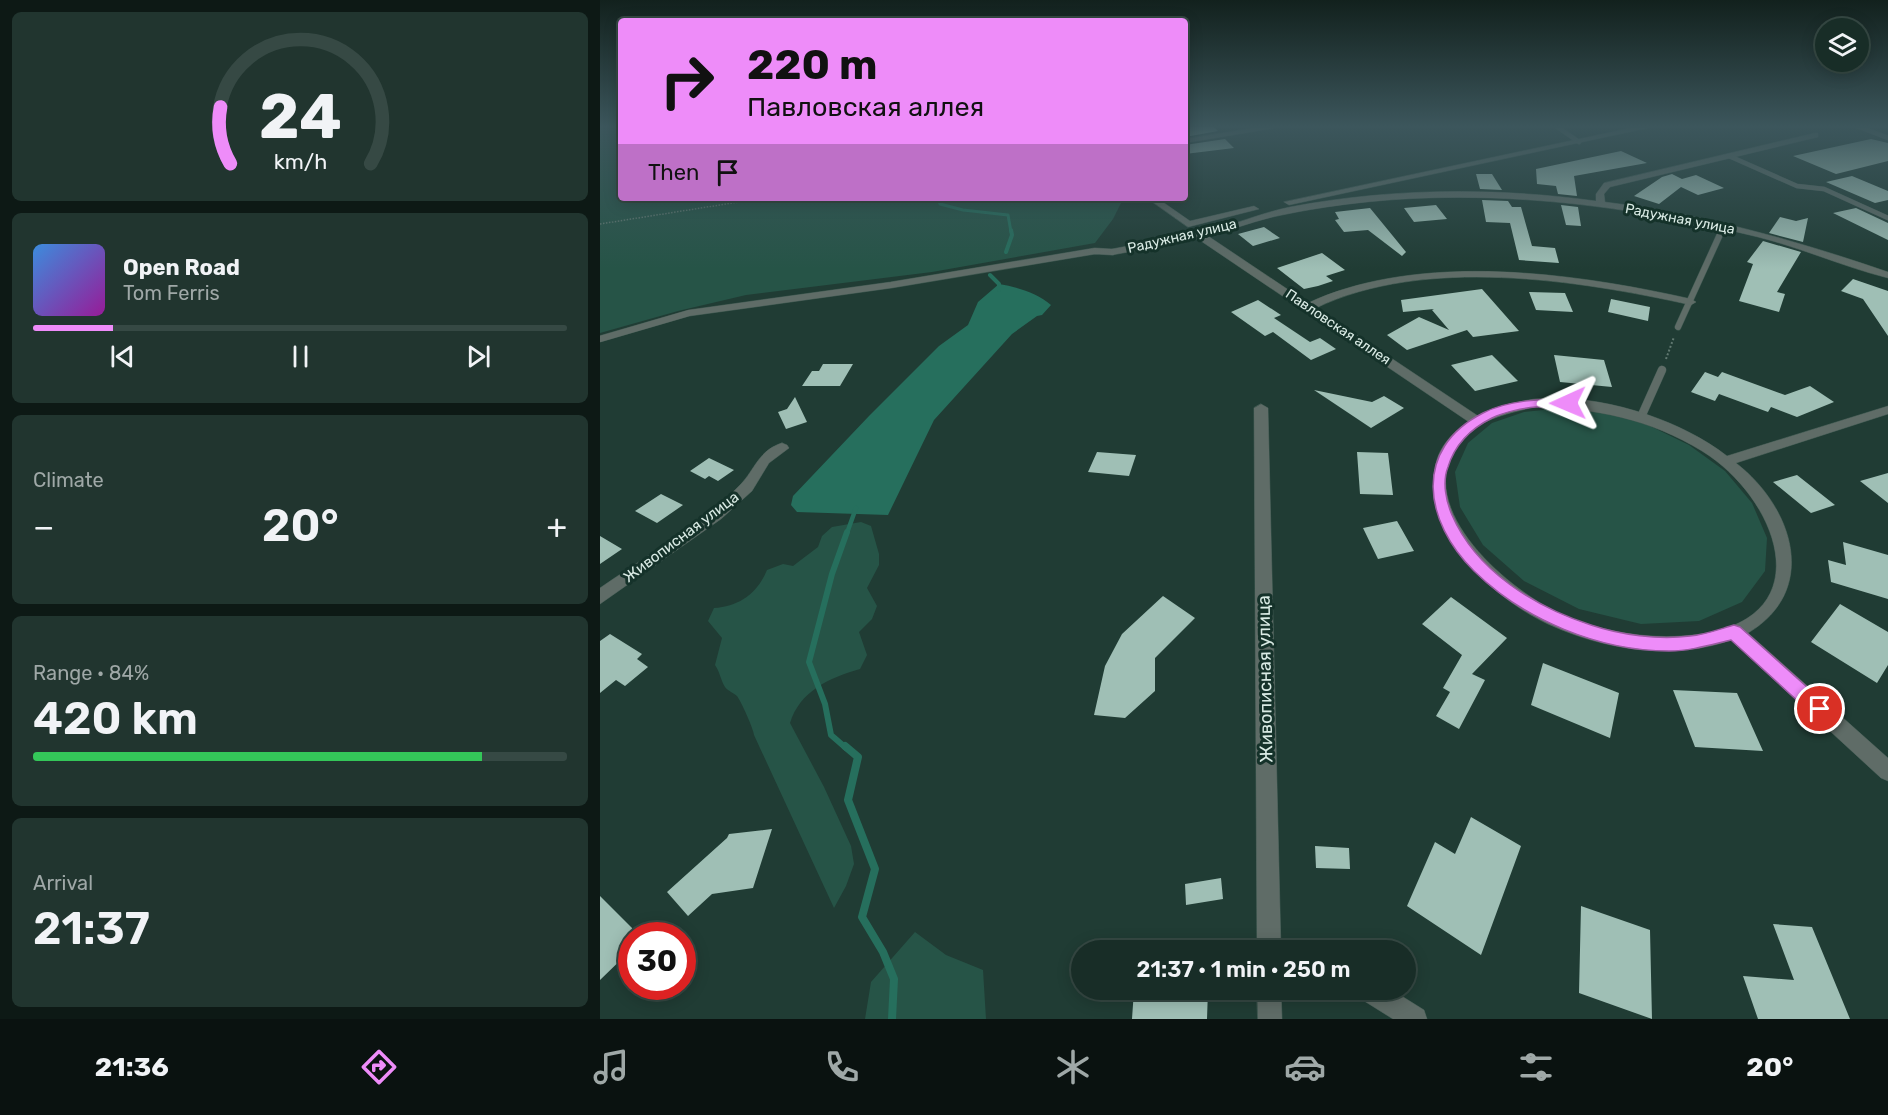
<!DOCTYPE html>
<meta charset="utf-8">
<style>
:root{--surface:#182d27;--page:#21352f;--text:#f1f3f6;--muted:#9fa8a7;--line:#364944;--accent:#ee8cf9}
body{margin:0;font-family:Rubik,sans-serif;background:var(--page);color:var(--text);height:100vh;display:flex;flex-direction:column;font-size:22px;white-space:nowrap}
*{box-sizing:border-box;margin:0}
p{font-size:20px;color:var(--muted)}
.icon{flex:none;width:33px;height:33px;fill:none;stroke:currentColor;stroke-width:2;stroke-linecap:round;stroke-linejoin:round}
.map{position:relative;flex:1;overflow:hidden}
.panel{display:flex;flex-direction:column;gap:12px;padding:12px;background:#0d1915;width:600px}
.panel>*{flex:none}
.hud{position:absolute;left:18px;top:18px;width:570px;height:183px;border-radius:6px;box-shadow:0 3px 15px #0003,0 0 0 2px var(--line);background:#ee8cf9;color:#111;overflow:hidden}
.tools{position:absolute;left:1215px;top:18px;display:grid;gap:12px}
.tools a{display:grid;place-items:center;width:54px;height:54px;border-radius:50%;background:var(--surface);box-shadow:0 3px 15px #0003,0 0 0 2px var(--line);font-size:30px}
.speed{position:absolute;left:18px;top:922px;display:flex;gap:12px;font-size:30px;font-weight:700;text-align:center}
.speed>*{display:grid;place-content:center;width:78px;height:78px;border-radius:50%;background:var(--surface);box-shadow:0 3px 15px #0003,0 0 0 2px var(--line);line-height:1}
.speed .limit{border:9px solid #d22;background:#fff;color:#111}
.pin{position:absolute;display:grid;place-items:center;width:51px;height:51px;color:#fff;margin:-26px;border:3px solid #fff;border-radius:50%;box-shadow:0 2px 6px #0007}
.me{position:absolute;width:66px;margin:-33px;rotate:269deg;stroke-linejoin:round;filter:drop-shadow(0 0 4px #0008)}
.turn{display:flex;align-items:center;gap:21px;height:126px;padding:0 30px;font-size:27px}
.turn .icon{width:78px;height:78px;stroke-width:2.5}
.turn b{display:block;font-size:42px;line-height:51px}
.then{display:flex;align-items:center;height:57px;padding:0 30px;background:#0003;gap:12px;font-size:22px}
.big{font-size:45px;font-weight:600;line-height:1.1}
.panel .tile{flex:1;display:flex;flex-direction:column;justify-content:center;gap:9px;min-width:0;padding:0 21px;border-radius:9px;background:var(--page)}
.panel .dial{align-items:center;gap:0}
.dial svg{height:156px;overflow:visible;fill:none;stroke:var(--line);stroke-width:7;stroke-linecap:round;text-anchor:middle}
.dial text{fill:var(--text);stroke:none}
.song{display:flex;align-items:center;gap:18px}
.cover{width:72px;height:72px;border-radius:9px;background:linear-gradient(135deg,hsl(210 70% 55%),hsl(300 70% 35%))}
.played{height:6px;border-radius:3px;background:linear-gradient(90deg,var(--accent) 15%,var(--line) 15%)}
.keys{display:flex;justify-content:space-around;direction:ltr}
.heat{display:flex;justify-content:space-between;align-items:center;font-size:33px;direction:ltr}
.charge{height:9px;border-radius:4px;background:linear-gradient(90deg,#34c759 84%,var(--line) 0)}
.trip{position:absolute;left:471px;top:940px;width:345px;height:60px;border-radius:30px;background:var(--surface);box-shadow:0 3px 15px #0003,0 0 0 2px var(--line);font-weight:600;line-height:60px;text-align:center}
.dock{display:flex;height:96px;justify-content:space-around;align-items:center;background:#0a1210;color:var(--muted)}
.dock .icon{width:42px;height:42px}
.dock .selected{color:var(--accent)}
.dock b{font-size:27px;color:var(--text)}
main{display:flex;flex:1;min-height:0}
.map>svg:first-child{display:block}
.green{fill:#265447}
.water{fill:#266f5d}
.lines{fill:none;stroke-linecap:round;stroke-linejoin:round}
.stream-far4{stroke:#266f5d;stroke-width:3}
.stream-far3{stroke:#266f5d;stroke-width:4}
.stream-far2{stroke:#266f5d;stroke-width:4.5}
.stream-far1{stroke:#266f5d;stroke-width:6}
.stream{stroke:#266f5d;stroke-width:8}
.building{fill:#9fbfb5}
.lane-far2-casing{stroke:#3e5850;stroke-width:5}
.lane-far1-casing{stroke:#3e5850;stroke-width:7}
.lane-casing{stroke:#3e5850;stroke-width:9}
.street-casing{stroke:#3e5850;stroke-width:1}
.path-far1{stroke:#617971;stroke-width:1.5;stroke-dasharray:1.5 1.5;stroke-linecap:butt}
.path{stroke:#617971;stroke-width:2;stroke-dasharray:2 2;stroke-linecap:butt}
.lane-far2{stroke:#5f6c67;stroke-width:4.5}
.lane-far1{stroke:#5f6c67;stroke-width:6}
.lane{stroke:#5f6c67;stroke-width:8}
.street{fill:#5f6c67;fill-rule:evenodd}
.route{fill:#ee8cf9;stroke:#9b5ba2;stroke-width:1.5}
.labels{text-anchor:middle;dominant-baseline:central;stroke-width:6;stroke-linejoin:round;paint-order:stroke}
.far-street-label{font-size:14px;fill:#daebe5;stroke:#15322a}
.street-label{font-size:15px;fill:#daebe5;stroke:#15322a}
.near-street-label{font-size:18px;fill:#daebe5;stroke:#15322a}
</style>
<main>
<section class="panel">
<div class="tile dial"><svg viewBox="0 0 100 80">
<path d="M14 69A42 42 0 1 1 86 69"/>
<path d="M14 69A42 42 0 0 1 9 40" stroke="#ee8cf9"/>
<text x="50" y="56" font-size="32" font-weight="700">24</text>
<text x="50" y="72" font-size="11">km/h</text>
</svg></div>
<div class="tile">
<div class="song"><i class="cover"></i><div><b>Open Road</b><p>Tom Ferris</p></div></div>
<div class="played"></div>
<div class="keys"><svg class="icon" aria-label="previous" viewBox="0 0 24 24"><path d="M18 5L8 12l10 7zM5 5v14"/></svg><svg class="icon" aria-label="pause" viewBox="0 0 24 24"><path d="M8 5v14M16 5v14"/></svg><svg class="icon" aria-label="next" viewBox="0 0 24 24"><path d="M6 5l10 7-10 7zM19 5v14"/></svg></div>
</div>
<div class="tile"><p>Climate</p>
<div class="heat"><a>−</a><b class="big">20°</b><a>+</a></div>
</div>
<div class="tile"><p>Range · 84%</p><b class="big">420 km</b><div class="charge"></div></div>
<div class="tile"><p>Arrival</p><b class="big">21:37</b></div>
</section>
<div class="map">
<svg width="1288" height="1019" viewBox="0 0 1288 1019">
<rect width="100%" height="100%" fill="#203c34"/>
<path class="green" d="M0,126H21V198H515L521,203L513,219L495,243L332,272L146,295L78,311L0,333Z
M962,408L1004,412L1048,425L1089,445L1125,471L1152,503L1167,538L1165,571L1142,602L1099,621L1041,624L979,609L924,581L883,545L860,507L855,472L868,443L892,423L924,412Z
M261,522L271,526L279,554V565L267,588L277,606L272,619L259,632L267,655L260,669C229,678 200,691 190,723L224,787L251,846L254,864L246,886L234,908L154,735C154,730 141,701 137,696C134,693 128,691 125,687C121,681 120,672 115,665L122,638L108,621L114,608C139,606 157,594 167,570L183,564L193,566L218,547L222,536L232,527Z
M315,932L346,955L383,970L386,1019H265L271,982Z"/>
<path class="water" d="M399,284C417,287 437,293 451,305L442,315L437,316L412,334L334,420L288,515L197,512L191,505L193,496L269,416L339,346L368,325L378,302Z"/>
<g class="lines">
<path class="stream-far4" d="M338,198L340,204L363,210L408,215L411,232"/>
<path class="stream-far3" d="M406,252L412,235L411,230
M390,275L399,284V290"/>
<path class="stream-far2" d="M247,533L256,508"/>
<path class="stream-far1" d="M246,748L231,735L225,704L209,662L232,574L247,532"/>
<path class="stream" d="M245,746L258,757L248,800L275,869L262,917L283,952L294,979L292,1019"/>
</g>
<path class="building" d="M595,126H613L618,131L585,137V128Z
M625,139L634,148L585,154V145Z
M1271,139L1288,143V161L1236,174L1193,156Z
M1021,151L1047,163L974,176L977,196L958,194L956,186L937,184L936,169Z
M876,174H892L902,190L880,189Z
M1072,174L1082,179L1096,175L1124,188L1098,195L1081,187L1059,204L1034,196L1062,177Z
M1252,176L1288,191V200L1275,203L1226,182Z
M882,200L908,201L912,207H921L932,246L955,248L959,263L919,260L910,223L886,222Z
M836,205L847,219L814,222L804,208Z
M961,205L978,207L981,226L966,225Z
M770,208L806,252L802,256L768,230L744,232L735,220L739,219L735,212Z
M1256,208L1288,223V240L1233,213Z
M1180,217L1196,221L1208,218L1203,242L1169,233Z
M664,227L680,238L653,246L638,234Z
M1163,241L1201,252L1177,292L1185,294L1179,312L1139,301L1153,264L1147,262Z
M722,253L745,270L726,276L733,281L718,286L704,289L677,268Z
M1253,279L1288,291V336L1263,299L1241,291Z
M882,289L919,331L873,337L867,330L807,350L787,335L819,317L849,330L832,310L834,309L803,312L801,300Z
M929,292L965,293L973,312L936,310Z
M1011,299L1050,307L1048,321L1008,312Z
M658,300L681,315L674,318L710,342L720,338L736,349L711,360L673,332L665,336L631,312Z
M892,355L918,381L875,391L851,365Z
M954,355L1004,360L1012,387L960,382Z
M223,364H253L240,386H202L212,371H219Z
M1105,372L1118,377L1122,372L1185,395L1210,386L1234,402L1197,417L1171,407L1168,412L1119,394L1115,401L1091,392Z
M714,390L772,402L784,396L804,408L771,428Z
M195,397L207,422L186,429L178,412L187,409Z
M497,452L536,455L529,476L488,472Z
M757,452L788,453L793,495L760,494Z
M109,458L134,470L118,481L109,476L105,479L90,471Z
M1288,473V503L1260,481Z
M1197,475L1235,505L1211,513L1173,482Z
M61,494L83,505L57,523L35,511Z
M797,521L814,551L778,559L763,528Z
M0,536L22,549L0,564Z
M1243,542L1288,555V599L1231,582L1228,560L1246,565Z
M563,596L595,618L555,658V691L525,718L494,715L505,666L522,634Z
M851,597L907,638L872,674L885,680L859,729L836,716L850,692L843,688L862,655L822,624Z
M1240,604L1288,632V665L1277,683L1211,642Z
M10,634L42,654L37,659L48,667L25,686L16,680L0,693V641Z
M943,663L1019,693L1010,738L931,705Z
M1073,690L1137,693L1163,751L1095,747Z
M871,817L921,846L881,955L807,906L835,842L855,854Z
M172,829L153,888L112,894L88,916L67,892L127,838L129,834Z
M715,846L749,848L750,869L716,868Z
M621,878L623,899L586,905L585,884Z
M0,896L32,928V949L0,980Z
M981,906L1050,930L1052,1019L979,993Z
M1173,924L1212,927L1250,1019H1158L1143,976L1194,980Z
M534,990H608L607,1019H532Z"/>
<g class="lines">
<defs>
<path id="lane-far2" d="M956,126L979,142
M1257,126L1288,138
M1129,156L1197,186L1224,189L1288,218
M1121,232L1123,227"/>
<path id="lane-far1" d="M1078,327L1122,230
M0,339L89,313L291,285L495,251L512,252"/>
<path id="lane" d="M1041,417L1062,370"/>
<path id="street" d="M666,126H687L585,143V139Z
M1040,126H1057L689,205L684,202Z
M1215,133H1218V137L1010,187L1004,194L1005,202C1102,214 1195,240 1288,272V278C1244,267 1202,248 1158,237C1002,199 840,182 682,215C656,220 632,230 608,236L708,303C820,251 975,273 1091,299L1096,302L1091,305C978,280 824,256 716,308L878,416L885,412C901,407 918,401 935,399C997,393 1078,418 1127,456L1288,406V414L1136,463C1193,507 1220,590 1148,633L1288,758V781L1281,778L1131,640C1072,661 1005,650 948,624C893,598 823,535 835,468C838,448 852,432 869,422L598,239L512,255L507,252L512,249C542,243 572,238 602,232C632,226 660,213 690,207C790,188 894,187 996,201V194L1004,183ZM934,407C995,408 1050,419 1102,451C1177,497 1223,616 1101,634C1054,641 1003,633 959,613C905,588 804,501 864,437C882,418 911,413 934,407Z
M547,198H557L590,221L654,206L659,209L588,227Z
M661,404L668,408L681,951H657L654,408Z
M182,443L187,445L189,448L169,463L152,491L121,519L0,604V588C43,558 105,522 141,484C155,469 159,450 182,443Z
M657,990H681L682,1019H658Z
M758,990H792L824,1010L827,1019H793L761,999Z"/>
</defs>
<use href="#lane-far2" class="lane-far2-casing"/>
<use href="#lane-far1" class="lane-far1-casing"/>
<use href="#lane" class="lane-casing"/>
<use href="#street" class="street-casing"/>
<path class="path-far1" d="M0,224L164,198"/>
<path class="path" d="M1066,359L1074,337"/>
<use href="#lane-far2" class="lane-far2"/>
<use href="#lane-far1" class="lane-far1"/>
<use href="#lane" class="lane"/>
<use href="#street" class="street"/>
</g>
<linearGradient id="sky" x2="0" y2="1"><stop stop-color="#12211d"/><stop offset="0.47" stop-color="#3c565c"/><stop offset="1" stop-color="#3c565c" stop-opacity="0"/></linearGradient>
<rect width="1288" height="269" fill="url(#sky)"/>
<path class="route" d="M968,399L972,400V405C960,408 948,406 936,407C923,408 904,412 892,418C870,429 855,444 848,467C842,482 846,501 852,515C876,571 935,607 991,625C1021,635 1058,640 1090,636C1104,635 1120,629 1134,625L1140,627L1226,704L1228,709L1226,715L1220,717L1213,715L1131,640C1110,645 1090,651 1069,651C999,651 924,620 874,571C824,522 812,449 883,413C908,400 941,399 968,399Z"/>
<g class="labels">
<g class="far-street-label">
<text transform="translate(1080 219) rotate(11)">Радужная улица</text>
<text transform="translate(582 236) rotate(-13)">Радужная улица</text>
<text transform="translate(738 327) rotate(34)">Павловская аллея</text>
</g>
<g class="street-label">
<text transform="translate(81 537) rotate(-37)">Живописная улица</text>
</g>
<g class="near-street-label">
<text transform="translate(665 679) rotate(-91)">Живописная улица</text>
</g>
</g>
</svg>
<div class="tools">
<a><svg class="icon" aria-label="layers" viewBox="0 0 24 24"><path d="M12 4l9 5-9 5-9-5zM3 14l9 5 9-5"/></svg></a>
</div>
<div class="speed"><div class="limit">30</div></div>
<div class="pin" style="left:1220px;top:709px;background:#d93025"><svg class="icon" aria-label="arrive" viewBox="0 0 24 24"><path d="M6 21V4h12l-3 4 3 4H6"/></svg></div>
<svg class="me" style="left:968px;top:403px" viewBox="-20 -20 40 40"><path d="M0-17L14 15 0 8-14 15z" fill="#ee8cf9" stroke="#fff" stroke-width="4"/></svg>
<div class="trip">21:37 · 1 min · 250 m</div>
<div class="hud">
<div class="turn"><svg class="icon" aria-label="right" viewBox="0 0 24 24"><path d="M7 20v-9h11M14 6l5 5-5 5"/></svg><div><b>220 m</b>Павловская аллея</div></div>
<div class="then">Then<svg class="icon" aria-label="arrive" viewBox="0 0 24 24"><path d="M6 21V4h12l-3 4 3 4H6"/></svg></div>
</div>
</div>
</main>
<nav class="dock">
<b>21:36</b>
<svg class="icon selected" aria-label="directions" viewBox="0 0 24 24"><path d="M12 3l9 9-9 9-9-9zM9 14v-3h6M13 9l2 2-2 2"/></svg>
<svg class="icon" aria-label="music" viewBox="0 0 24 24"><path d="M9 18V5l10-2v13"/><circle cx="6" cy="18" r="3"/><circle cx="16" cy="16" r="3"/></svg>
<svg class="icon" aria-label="phone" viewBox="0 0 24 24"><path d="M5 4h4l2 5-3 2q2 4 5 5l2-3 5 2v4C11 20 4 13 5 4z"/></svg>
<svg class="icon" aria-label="climate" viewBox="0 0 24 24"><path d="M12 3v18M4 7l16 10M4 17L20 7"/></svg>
<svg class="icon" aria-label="car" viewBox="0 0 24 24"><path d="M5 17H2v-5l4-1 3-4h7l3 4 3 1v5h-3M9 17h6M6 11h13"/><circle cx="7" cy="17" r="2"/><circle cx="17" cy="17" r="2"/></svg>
<svg class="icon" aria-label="filters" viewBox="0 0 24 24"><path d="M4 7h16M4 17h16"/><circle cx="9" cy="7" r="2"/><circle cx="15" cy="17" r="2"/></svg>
<b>20°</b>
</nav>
